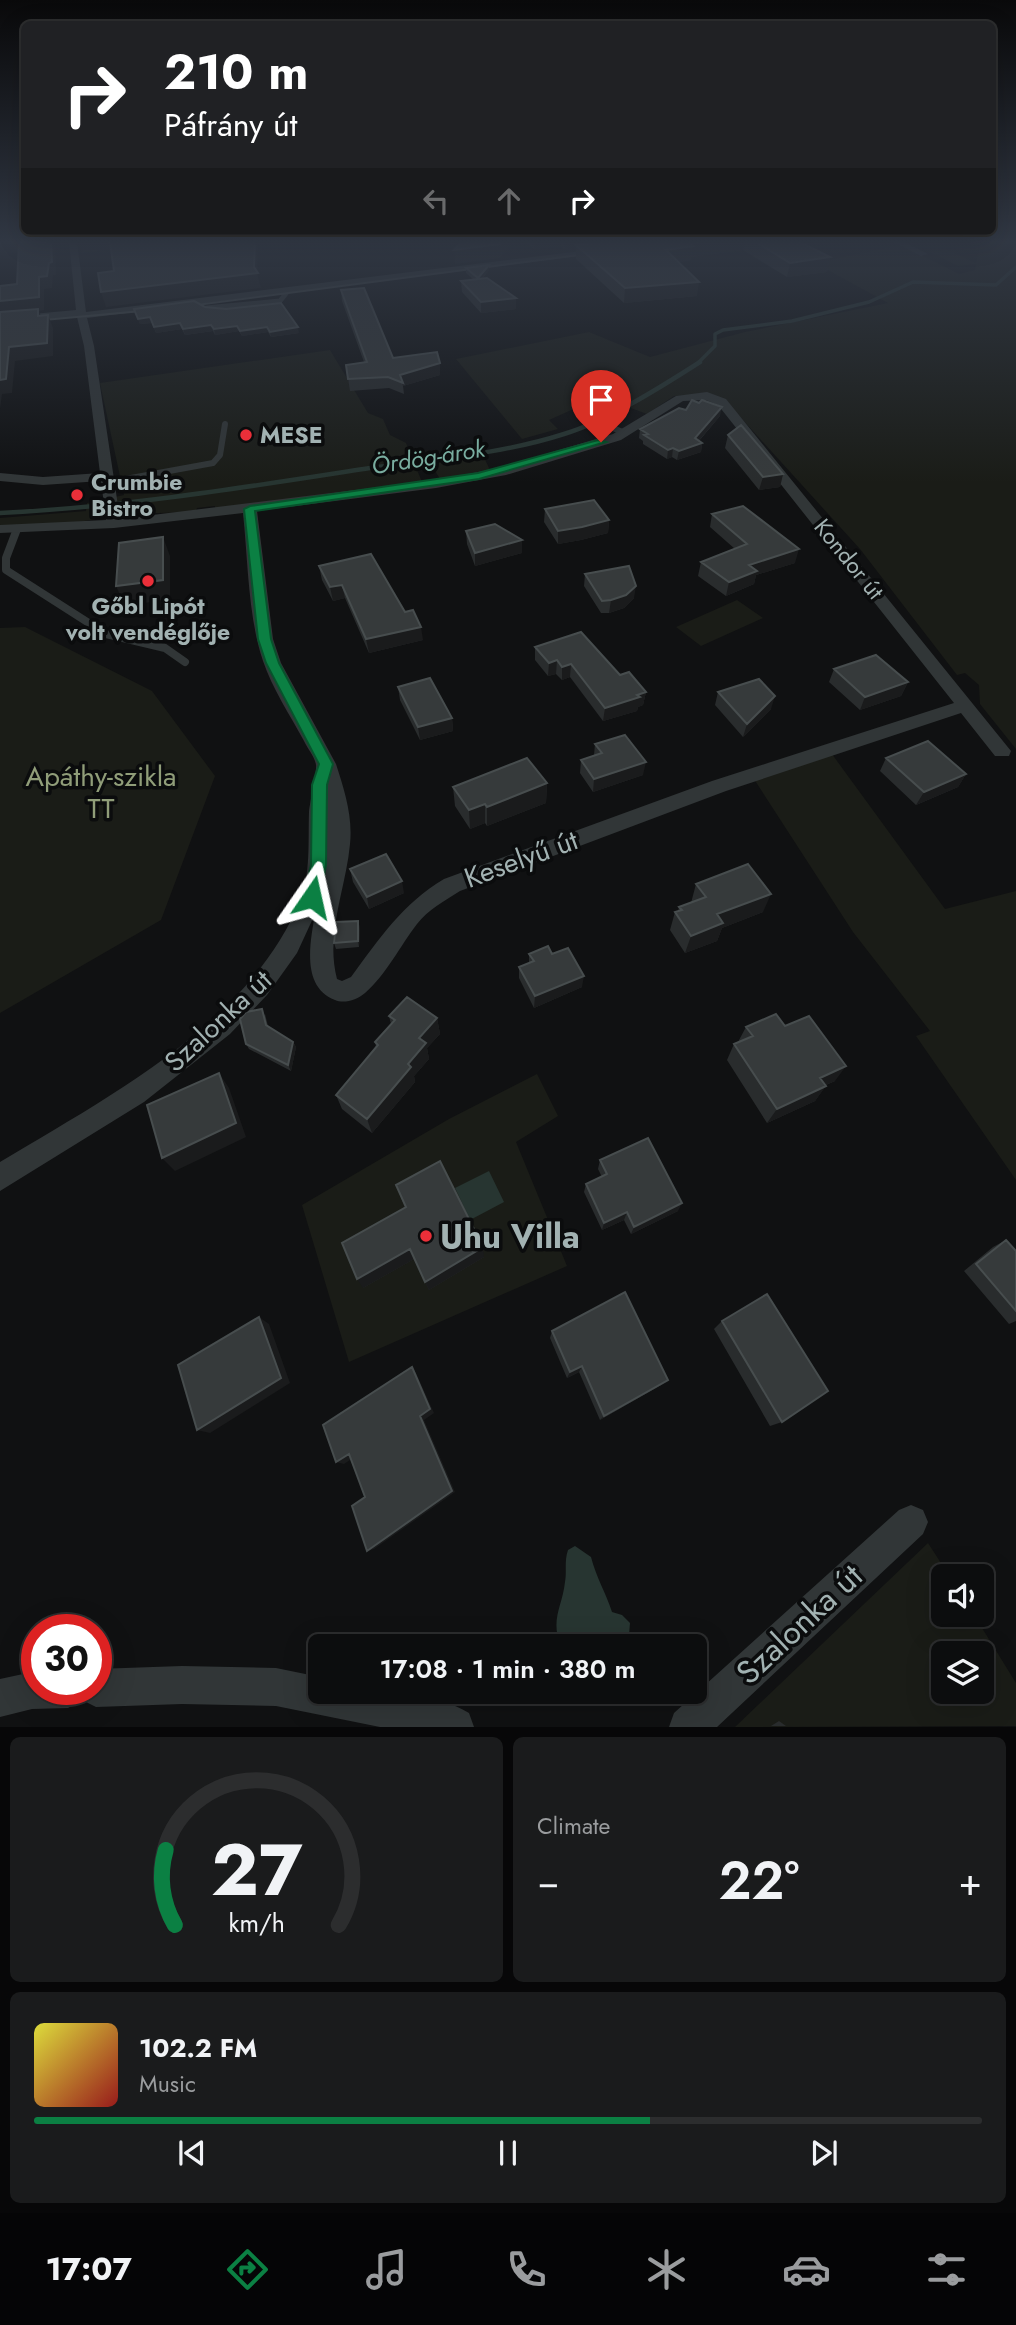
<!DOCTYPE html>
<meta charset="utf-8">
<style>
:root{--surface:#0c0d0e;--page:#1a1b1c;--text:#f1f3f6;--muted:#9a9c9e;--line:#2c2d2e;--accent:#0b8043}
body{margin:0;font-family:Jost,sans-serif;background:var(--page);color:var(--text);height:100vh;display:flex;flex-direction:column;font-size:26px;white-space:nowrap}
*{box-sizing:border-box;margin:0}
p{font-size:23px;color:var(--muted)}
.icon{flex:none;width:38px;height:38px;fill:none;stroke:currentColor;stroke-width:2;stroke-linecap:round;stroke-linejoin:round}
.map{position:relative;height:1727px;overflow:hidden}
.details{display:flex;flex-direction:column;gap:10px;padding:10px;background:#070708;flex:1}
.details>*{flex:none}
.guide{position:absolute;left:21px;top:21px;width:975px;height:214px;border-radius:10px;box-shadow:0 7px 28px #0002,0 0 0 2px var(--line);background:#202124;color:#fff;overflow:hidden}
.controls{position:absolute;left:931px;top:1564px;display:grid;gap:14px}
.controls a{display:grid;place-items:center;width:63px;height:63px;border-radius:10px;background:var(--surface);box-shadow:0 7px 28px #0002,0 0 0 2px var(--line);font-size:35px}
.speed{position:absolute;left:21px;top:1614px;display:flex;gap:14px;font-size:35px;font-weight:700;text-align:center}
.speed>*{display:grid;place-content:center;width:91px;height:91px;border-radius:50%;background:var(--surface);box-shadow:0 7px 28px #0002,0 0 0 2px var(--line);line-height:1}
.speed .limit{border:10px solid #d22;background:#fff;color:#111}
.pin{position:absolute;display:grid;place-items:center;width:60px;height:60px;color:#fff;margin:-72px -30px;border-radius:50% 50% 50% 0;rotate:-45deg;box-shadow:0 0 7px #0007}
.pin .icon{rotate:45deg}
.me{position:absolute;width:77px;margin:-38px;rotate:11deg;stroke-linejoin:round;filter:drop-shadow(0 0 5px #0008)}
.turn{display:flex;align-items:center;gap:24px;height:147px;padding:0 28px;font-size:32px}
.turn .icon{width:91px;height:91px;stroke-width:2.5}
.turn b{display:block;font-size:49px;line-height:60px}
.lanes{display:flex;align-items:center;height:66px;padding:0 28px;background:#0003;justify-content:center;gap:35px;direction:ltr}
.lanes .off{opacity:.35}
.big{font-size:52px;font-weight:600;line-height:1.1}
.details .card{flex:1;display:flex;flex-direction:column;justify-content:center;gap:10px;min-width:0;padding:0 24px;border-radius:10px;background:var(--page)}
.details .dial{align-items:center;gap:0}
.dial svg{height:182px;overflow:visible;fill:none;stroke:var(--line);stroke-width:7;stroke-linecap:round;text-anchor:middle}
.dial text{fill:var(--text);stroke:none}
.song{display:flex;align-items:center;gap:21px}
.cover{width:84px;height:84px;border-radius:10px;background:linear-gradient(135deg,hsl(60 70% 55%),hsl(0 70% 35%))}
.played{height:7px;border-radius:4px;background:linear-gradient(90deg,var(--accent) 65%,var(--line) 65%)}
.keys{display:flex;justify-content:space-around;direction:ltr}
.heat{display:flex;justify-content:space-between;align-items:center;font-size:38px;direction:ltr}
.details .tiles{flex:1;display:grid;gap:10px;grid-template-columns:1fr 1fr}
.card:last-child{grid-column:span 2}
.trip{position:absolute;left:308px;top:1634px;width:399px;height:70px;border-radius:10px;background:var(--surface);box-shadow:0 7px 28px #0002,0 0 0 2px var(--line);font-weight:600;line-height:70px;text-align:center}
.tab-bar{display:flex;height:112px;justify-content:space-around;align-items:center;background:#050506;color:var(--muted)}
.tab-bar .icon{width:49px;height:49px}
.tab-bar .selected{color:var(--accent)}
.tab-bar b{font-size:32px;color:var(--text)}
.map>svg:first-child{display:block}
.green{fill:#1a1c17;fill-rule:evenodd}
.water{fill:#273531}
.lines{fill:none;stroke-linecap:round;stroke-linejoin:round}
.stream-far1{stroke:#273531;stroke-width:3.5}
.stream{stroke:#273531;stroke-width:4.5}
.service-far2{stroke:#313637;stroke-width:5}
.service-far1{stroke:#313637;stroke-width:6}
.service{stroke:#313637;stroke-width:8}
.minor{fill:#313637;fill-rule:evenodd}
.tram{stroke:#454b4b;stroke-width:2}
.wall{fill:#292c2d}
.shaded-wall{fill:#1a1b1c}
.building{fill:#363a3b;stroke:#474d4e;stroke-width:2}
.route{fill:#0b8043;stroke:#07532c;stroke-width:2}
.poi-dot{fill:#eb2f39;stroke:#0b0c0d;stroke-width:2.5}
.labels{text-anchor:middle;dominant-baseline:central;stroke-width:7;stroke-linejoin:round;paint-order:stroke}
.far-poi-label{font-size:23px;font-weight:bold;fill:#a2b2b2;stroke:#0b0c0d;text-anchor:start}
.far-street-label{font-size:23px;fill:#a2b2b2;stroke:#0b0c0d}
.far-water-label{font-size:24px;font-style:italic;fill:#79ada0;stroke:#0b0c0d}
.park-label{font-size:28px;fill:#909d79;stroke:#0b0c0d}
.street-label{font-size:28px;fill:#a2b2b2;stroke:#0b0c0d}
.near-poi-label{font-size:33px;font-weight:bold;fill:#a2b2b2;stroke:#0b0c0d;text-anchor:start}
.near-street-label{font-size:33px;fill:#a2b2b2;stroke:#0b0c0d}
</style>
<div class="map">
<svg width="1016" height="1727" viewBox="0 0 1016 1727">
<rect width="100%" height="100%" fill="#101112"/>
<path class="green" d="M991,242H1016V749L980,704L979,685L965,673L957,675L860,549L723,398L706,395L674,396L647,414L617,403L605,408L587,403L549,420L558,429L522,439L456,359L589,332L650,357L745,332L888,303L815,263L901,245L959,274L975,270L976,264L958,266L930,252L947,250L976,263L981,244Z
M330,350L368,413L383,419L390,435L406,443L422,482L215,509V506L197,508L195,512L123,514L79,522L0,527V518L86,511L87,503L124,495L100,383Z
M478,445L490,470L440,479L426,456Z
M737,600L763,618L701,646L676,627Z
M25,627L152,691L215,776L161,920L0,1013V628Z
M829,750L945,909L1016,891V1180L916,1036L930,1031L853,932L752,776Z
M537,1074L558,1116L516,1142L567,1266L349,1362L302,1205L449,1119Z
M928,1543L950,1577H943V1615H974L1016,1683V1726L735,1727ZM943,1654H982V1692H943Z"/>
<path class="water" d="M489,1171L504,1202L470,1220L455,1188Z
M575,1546L591,1557C596,1577 606,1593 612,1612L622,1615L630,1623L628,1647H561C550,1619 562,1608 565,1582C567,1571 564,1562 568,1550Z"/>
<g class="lines">
<path class="stream-far1" d="M697,364L715,346V334L723,330L792,321L869,302L913,282L996,285L1016,267"/>
<path class="stream" d="M0,513C124,507 247,487 370,468C434,459 502,454 564,434C607,421 661,387 700,362"/>
<path class="service-far2" d="M206,308L280,301L288,291"/>
<path class="service-far1" d="M584,416L625,433
M109,482L213,463L220,455L225,424"/>
<path class="service" d="M17,529L6,558V570L106,634L165,648L185,662"/>
<path class="minor" d="M69,242H77L86,312L606,248L607,250L603,253L87,318L94,346L120,519L436,480L499,468L613,434L676,396L707,392L726,399L1011,751L1009,756H995L961,713L726,791L460,891C444,901 428,910 417,924C400,946 386,975 365,993C357,1000 344,1004 335,1000C301,987 310,943 315,914L297,953L267,995L230,1034L144,1102L0,1191V1162C108,1097 249,1024 300,901C311,873 308,841 309,812C310,802 317,770 316,765C315,757 307,748 304,741C290,715 272,688 263,661C248,617 248,560 243,513L114,528L0,533V525L106,520L101,481L43,485L0,481V473L43,477L100,473L84,346L77,317L0,323V317L76,310ZM706,400L718,405L954,703L712,781L444,879C402,904 380,938 351,977L342,981L337,979C325,933 346,889 350,844C353,816 344,789 336,764L281,663L273,639L257,511L436,488L506,475L621,440L683,401Z
M894,242H904L928,254L921,256Z
M911,1505L923,1510L928,1522L923,1534L717,1727H669L674,1713L899,1510Z
M182,1666L276,1668L320,1677V1692C371,1692 423,1687 469,1713L474,1727H380L276,1706L182,1704L96,1707L82,1700L68,1708L32,1709L0,1717V1679L37,1671V1689H96V1669Z"/>
<path class="tram" d="M181,307L594,253
M0,324L153,310"/>
</g>
<path class="wall" d="M524,242H800L830,257L827,272L787,277L743,250L691,257V260L679,262L697,296L624,303L576,259V249L565,250L561,246L534,249Z
M466,268L489,270L482,279L516,309L481,313L462,292L461,281L474,280L466,273Z
M341,290L393,358L440,363V375L403,386L404,394L389,388L350,391L346,365L364,362L342,301Z
M205,307L299,333L271,337L268,332L242,336L239,331L215,335L213,331L185,335L182,329L156,333L152,323L140,324L134,309Z
M686,410L720,416L699,441L702,443L701,452L677,460L672,457L667,459L643,444V441L639,438L640,429Z
M728,435L783,474L780,487L759,490L725,448Z
M545,509L609,520L608,533L581,540L558,544L544,522Z
M712,514L795,563L756,575L754,584L726,596L698,576L701,562L735,549L710,527Z
M466,531L522,540V553L475,566L467,544Z
M319,566L405,612L423,640L369,653L345,598L333,601L322,580Z
M585,574L634,598L624,608L609,613H601L584,586Z
M535,647L620,675L646,692L643,705L638,707L637,711L603,721L570,677L562,680L556,674L548,676L535,660Z
M834,669L908,682L901,696L860,710L829,682Z
M398,687L452,718L453,731L420,740L400,700Z
M718,692L771,709L743,737L715,705Z
M595,744L643,775L593,792L580,773L581,760L594,755Z
M886,758L966,774L958,787L916,805L880,771Z
M547,783L546,803L487,826L485,823L470,829L455,806L453,787Z
M350,869L404,893L369,909L353,882Z
M696,884L763,912L722,928L717,941L685,953L670,930L675,912L678,911L679,907L691,903Z
M360,927L359,947L336,949L334,943Z
M529,954H552L582,987L534,1008L519,978V967L529,963Z
M265,1014L268,1026L293,1042L296,1047L291,1071L249,1049L246,1044Z
M389,1016L437,1018L440,1034L427,1048L429,1059L414,1076L415,1082L372,1133L342,1109L336,1095L376,1047L375,1042L391,1024Z
M785,1026L835,1081L826,1085L815,1101L767,1123L727,1060L734,1044L738,1042L746,1027Z
M600,1160L678,1211L631,1234L624,1220L602,1230L584,1192L586,1184L602,1177L598,1169Z
M396,1185L484,1257L429,1290L414,1259L363,1288L405,1208Z
M1006,1240L1016,1251V1321L1009,1324L964,1271L993,1247Z
M722,1321L782,1422L770,1426L714,1329Z
M552,1331L661,1385L600,1420L579,1372L567,1378L550,1338Z
M779,1721L786,1726H771Z"/>
<path class="shaded-wall" d="M2,242H19L23,252L6,254Z
M51,242H55L56,275H53L52,288L44,289V310L39,311L43,322L0,314V301L39,277Z
M78,242H111L113,249L82,253Z
M255,242H258L257,273L261,288L106,307L101,292L254,267Z
M502,242H510V246L500,258L455,264L454,250Z
M535,242H561V246L534,249Z
M566,242H632L576,245V249L565,250Z
M700,242H745L743,250L691,257V260L664,265L666,250L689,243Z
M830,257L827,272L787,277L790,263Z
M489,265V270L478,283V278Z
M699,282L697,296L624,303L625,288Z
M516,298V309L481,313V302Z
M48,315L53,328V356L15,361L12,393L2,394L0,409V380L9,347Z
M150,317L152,323L140,324L138,319Z
M180,323L182,329L156,333L154,327Z
M211,325L213,331L185,335L183,329Z
M237,326L239,331L215,335L214,329Z
M267,327L268,332L242,336L240,331Z
M298,327L299,333L271,337L270,332Z
M440,363V375L403,386L400,375Z
M722,407L720,416L695,445L702,443L701,452L677,460L679,451L695,438Z
M673,448L672,457L667,459L668,450Z
M783,474L780,487L759,490L763,477Z
M609,520L608,533L581,540L558,544V531Z
M163,537L170,556V599L125,606L116,586Z
M522,540V553L475,566V553Z
M799,549L795,563L756,575L754,584L726,596L729,582L749,565Z
M342,585L345,598L333,601L330,587Z
M636,586L634,598L624,608L609,613L611,600Z
M421,627L423,640L369,653L366,639Z
M557,660L556,674L548,676L549,663Z
M571,664L570,677L562,680V667Z
M908,682L901,696L860,710L865,697Z
M646,692L643,705L638,707L637,711L603,721L605,708Z
M775,696L771,709L743,737L747,724Z
M452,718L453,731L420,740L418,727Z
M646,762L643,775L593,792L594,779Z
M966,774L958,787L916,805L924,792Z
M547,783L546,803L487,826V807Z
M485,804V823L470,829L469,810Z
M402,881L404,893L369,909L367,897Z
M771,894L763,912L722,928L717,941L685,953L691,936L717,914Z
M358,921L360,927L359,947L358,941Z
M584,976L582,987L534,1008L535,996Z
M437,1018L440,1034L427,1048L429,1059L414,1076L415,1082L372,1133L367,1119L408,1064L419,1038Z
M293,1042L296,1047L291,1071L288,1065Z
M846,1066L835,1081L809,1092L820,1078Z
M219,1073L229,1088L246,1137L175,1171L162,1158Z
M826,1086L815,1101L767,1123L777,1109Z
M682,1203L678,1211L631,1234L634,1227Z
M627,1212L624,1220L602,1230L604,1223Z
M483,1247L484,1257L429,1290L425,1282Z
M410,1249L414,1259L363,1288L357,1279Z
M259,1317L269,1324L290,1383L210,1433L197,1430Z
M582,1366L579,1372L567,1378L570,1372Z
M412,1367L416,1373L434,1413L424,1420L455,1492L374,1549L367,1551L420,1416Z
M668,1380L661,1385L600,1420L604,1416Z
M349,1454L356,1456L344,1464L336,1462Z"/>
<path class="building" d="M19,242H51L52,262L49,263L47,276L39,277V297L0,301V286L17,284Z
M110,242H255L254,267L258,273L101,292L98,273L114,271Z
M461,242H502L500,244L454,250Z
M605,242H700L689,243L693,246L666,250L699,282L625,288L576,245Z
M756,242H800L830,257L790,263Z
M489,265L478,278L466,268Z
M487,278L516,298L481,302L461,281Z
M364,288L393,358L437,352L440,363L400,375L403,383L388,377L348,379L346,365L367,362L341,290Z
M194,301L205,307L226,309L281,303L298,327L270,332L267,327L240,331L237,326L214,329L211,325L183,329L180,323L154,327L150,317L138,319L134,309Z
M38,309V316L48,315L47,343L9,347L6,379L0,380V312Z
M692,400L699,403L702,400L722,407L695,438L702,443L679,451L673,448L668,450L644,435L648,434L640,429L679,408L686,410Z
M741,425L783,474L763,477L728,435Z
M594,500L609,520L582,527L558,531L545,509Z
M743,506L799,549L749,565L757,571L729,582L701,562L747,544L712,514Z
M495,524L522,540L475,553L466,531Z
M163,537V580L116,586L119,543Z
M371,554L405,612L413,610L421,627L366,639L342,585L330,587L319,566Z
M629,566L636,586L626,595L611,600L602,601L585,574Z
M581,632L620,675L629,672L646,692L637,695L640,697L605,708L571,664L562,667L557,660L549,663L535,647Z
M876,655L908,682L865,697L834,669Z
M430,678L452,718L418,727L398,687Z
M759,679L775,696L747,724L718,692Z
M625,735L646,762L594,779L581,760L602,753L595,744Z
M928,741L966,774L924,792L886,758Z
M527,758L547,783L487,807L485,804L469,810L453,787Z
M386,854L402,881L367,897L350,869Z
M748,864L771,894L717,914L723,923L691,936L675,912L682,910L679,907L706,897L696,884Z
M358,921V941L334,943L336,922Z
M548,946L552,954L568,948L584,976L535,996L519,967L534,961L529,954Z
M407,997L437,1018L419,1038L426,1043L408,1064L411,1067L367,1119L336,1095L378,1045L375,1042L395,1020L389,1016Z
M262,1009L266,1025L293,1042L288,1065L246,1044L240,1019L246,1012Z
M776,1014L785,1026L809,1016L846,1066L820,1078L826,1086L777,1109L734,1044L753,1036L746,1027Z
M219,1073L236,1123L162,1158L147,1105Z
M648,1138L682,1203L634,1227L627,1212L604,1223L586,1184L607,1174L600,1160Z
M440,1161L483,1247L425,1282L410,1249L357,1279L342,1243L406,1207L396,1185Z
M1006,1240L1016,1251V1311L976,1264Z
M625,1292L668,1380L604,1416L582,1366L570,1372L552,1331Z
M767,1294L828,1391L782,1422L722,1321Z
M259,1317L281,1378L197,1430L178,1365Z
M412,1367L430,1409L420,1416L452,1491L367,1551L352,1506L365,1497L349,1454L336,1462L323,1425Z"/>
<linearGradient id="sky" x2="0" y2="1"><stop stop-color="#09090a"/><stop offset="0.5" stop-color="#313844"/><stop offset="1" stop-color="#313844" stop-opacity="0"/></linearGradient>
<rect width="1016" height="483" fill="url(#sky)"/>
<path class="route" d="M598,440L606,442L479,479L255,511L271,639L279,663L333,764L327,785L326,865L320,897L318,902H306L304,897L311,865L312,785L319,764L266,663L258,639L244,509L250,506L478,473Z"/>
<g class="poi-dot">
<circle cx="246" cy="435" r="7"/>
<circle cx="77" cy="495" r="7"/>
<circle cx="148" cy="581" r="7"/>
<circle cx="426" cy="1236" r="7"/>
</g>
<g class="labels">
<g class="far-poi-label">
<text x="260" y="435">MESE</text>
<text x="91" y="482">Crumbie<tspan x="91" dy="26">Bistro</tspan></text>
<text x="148" y="606" text-anchor="middle">Gőbl Lipót<tspan x="148" dy="26">volt vendéglője</tspan></text>
</g>
<g class="far-street-label">
<text transform="translate(849 559) rotate(51)">Kondor út</text>
</g>
<g class="far-water-label">
<text transform="translate(428 457) rotate(-9)">Ördög-árok</text>
</g>
<g class="park-label">
<text x="101" y="776">Apáthy-szikla<tspan x="101" dy="32">TT</tspan></text>
</g>
<g class="street-label">
<text transform="translate(521 859) rotate(-20)">Keselyű út</text>
<text transform="translate(218 1021) rotate(-43)">Szalonka út</text>
</g>
<g class="near-poi-label">
<text x="440" y="1236">Uhu Villa</text>
</g>
<g class="near-street-label">
<text transform="translate(799 1624) rotate(-43)">Szalonka út</text>
</g>
</g>
</svg>
<div class="controls">
<a><svg class="icon" aria-label="sound" viewBox="0 0 24 24"><path d="M4 9h4l5-4v14l-5-4H4zM17 9q2 3 0 6"/></svg></a>
<a><svg class="icon" aria-label="layers" viewBox="0 0 24 24"><path d="M12 4l9 5-9 5-9-5zM3 14l9 5 9-5"/></svg></a>
</div>
<div class="speed"><div class="limit">30</div></div>
<div class="pin" style="left:601px;top:442px;background:#d93025"><svg class="icon" aria-label="arrive" viewBox="0 0 24 24"><path d="M6 21V4h12l-3 4 3 4H6"/></svg></div>
<svg class="me" style="left:312px;top:897px" viewBox="-20 -20 40 40"><path d="M0-17L14 15 0 8-14 15z" fill="#0b8043" stroke="#fff" stroke-width="4"/></svg>
<div class="trip">17:08 · 1 min · 380 m</div>
<div class="guide">
<div class="turn"><svg class="icon" aria-label="right" viewBox="0 0 24 24"><path d="M7 20v-9h11M14 6l5 5-5 5"/></svg><div><b>210 m</b>Páfrány út</div></div>
<div class="lanes"><svg class="icon off" aria-label="left" viewBox="0 0 24 24"><path d="M17 20v-9H6M10 6l-5 5 5 5"/></svg><svg class="icon off" aria-label="ahead" viewBox="0 0 24 24"><path d="M12 20V5M6 11l6-6 6 6"/></svg><svg class="icon" aria-label="right" viewBox="0 0 24 24"><path d="M7 20v-9h11M14 6l5 5-5 5"/></svg></div>
</div>
</div>
<section class="details">
<div class="tiles">
<div class="card dial"><svg viewBox="0 0 100 80">
<path d="M14 69A42 42 0 1 1 86 69"/>
<path d="M14 69A42 42 0 0 1 10 36" stroke="#0b8043"/>
<text x="50" y="56" font-size="32" font-weight="700">27</text>
<text x="50" y="72" font-size="11">km/h</text>
</svg></div>
<div class="card"><p>Climate</p>
<div class="heat"><a>−</a><b class="big">22°</b><a>+</a></div>
</div>
<div class="card">
<div class="song"><i class="cover"></i><div><b>102.2 FM</b><p>Music</p></div></div>
<div class="played"></div>
<div class="keys"><svg class="icon" aria-label="previous" viewBox="0 0 24 24"><path d="M18 5L8 12l10 7zM5 5v14"/></svg><svg class="icon" aria-label="pause" viewBox="0 0 24 24"><path d="M8 5v14M16 5v14"/></svg><svg class="icon" aria-label="next" viewBox="0 0 24 24"><path d="M6 5l10 7-10 7zM19 5v14"/></svg></div>
</div>
</div>
</section>
<nav class="tab-bar">
<b>17:07</b>
<svg class="icon selected" aria-label="directions" viewBox="0 0 24 24"><path d="M12 3l9 9-9 9-9-9zM9 14v-3h6M13 9l2 2-2 2"/></svg>
<svg class="icon" aria-label="music" viewBox="0 0 24 24"><path d="M9 18V5l10-2v13"/><circle cx="6" cy="18" r="3"/><circle cx="16" cy="16" r="3"/></svg>
<svg class="icon" aria-label="phone" viewBox="0 0 24 24"><path d="M5 4h4l2 5-3 2q2 4 5 5l2-3 5 2v4C11 20 4 13 5 4z"/></svg>
<svg class="icon" aria-label="climate" viewBox="0 0 24 24"><path d="M12 3v18M4 7l16 10M4 17L20 7"/></svg>
<svg class="icon" aria-label="car" viewBox="0 0 24 24"><path d="M5 17H2v-5l4-1 3-4h7l3 4 3 1v5h-3M9 17h6M6 11h13"/><circle cx="7" cy="17" r="2"/><circle cx="17" cy="17" r="2"/></svg>
<svg class="icon" aria-label="filters" viewBox="0 0 24 24"><path d="M4 7h16M4 17h16"/><circle cx="9" cy="7" r="2"/><circle cx="15" cy="17" r="2"/></svg>
</nav>
